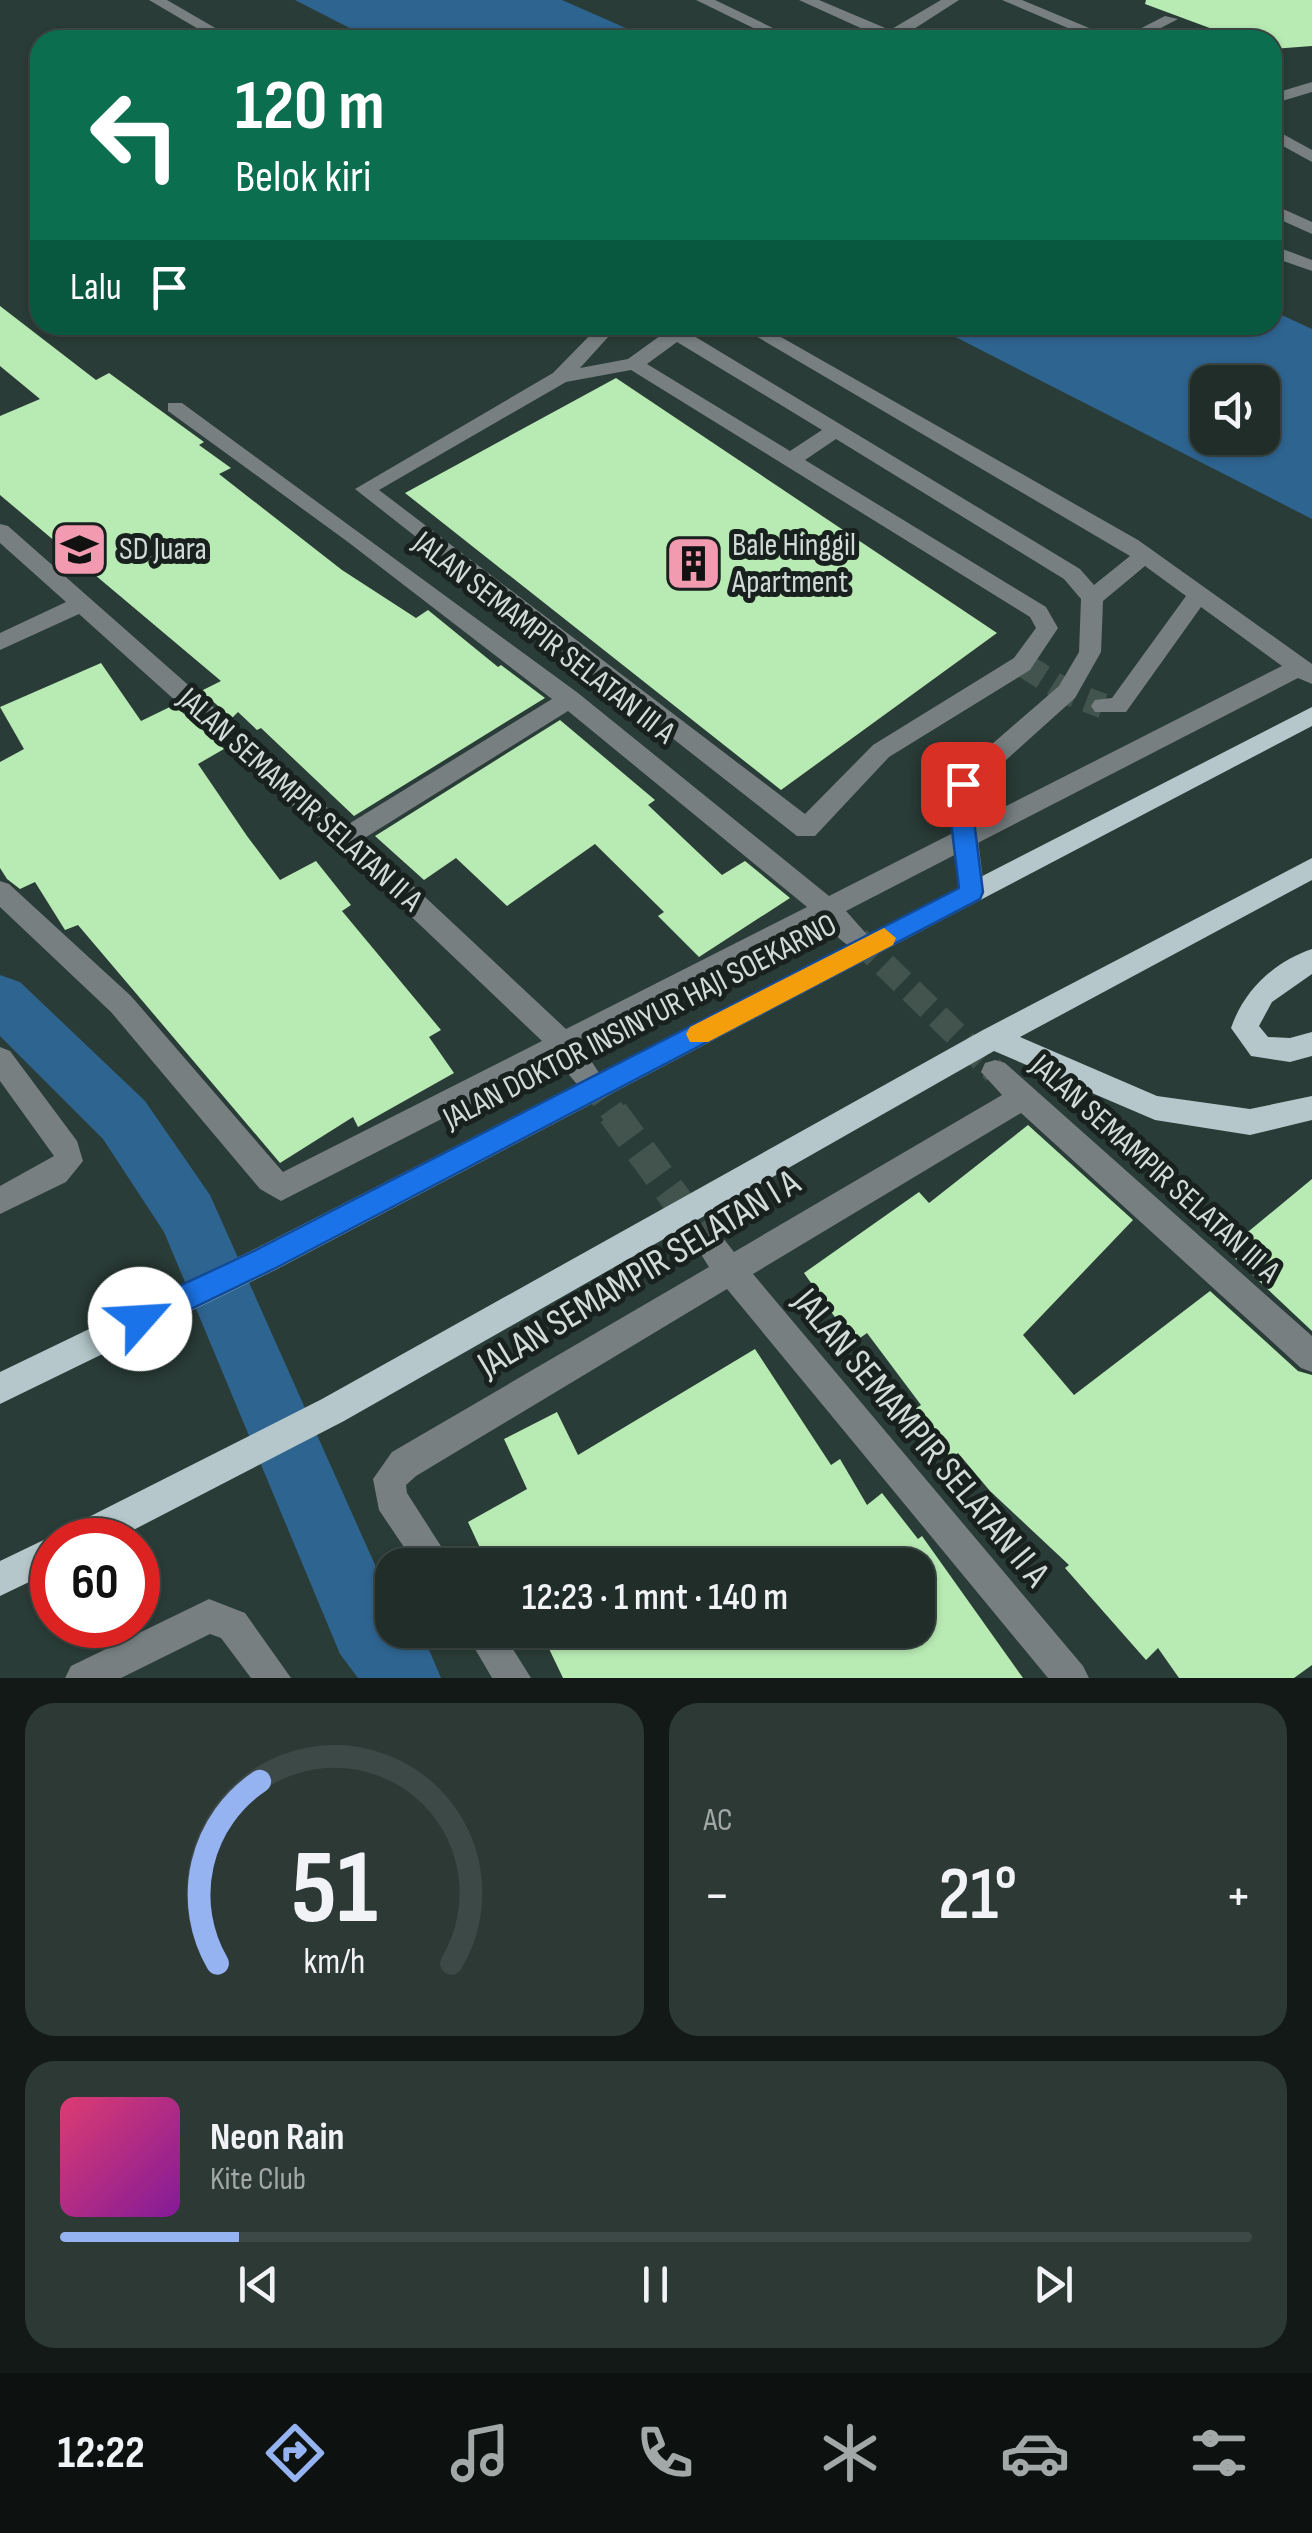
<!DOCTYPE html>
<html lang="id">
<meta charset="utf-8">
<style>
:root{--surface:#202d29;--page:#2d3935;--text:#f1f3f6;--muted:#a2a8a8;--line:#3d4946;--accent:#95b2f1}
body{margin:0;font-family:"Sofia Sans Condensed",sans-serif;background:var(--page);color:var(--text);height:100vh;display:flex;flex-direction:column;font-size:38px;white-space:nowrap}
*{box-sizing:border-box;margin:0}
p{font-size:32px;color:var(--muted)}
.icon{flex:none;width:55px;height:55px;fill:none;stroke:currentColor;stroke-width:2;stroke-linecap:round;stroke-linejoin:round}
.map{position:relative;height:1678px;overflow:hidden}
.details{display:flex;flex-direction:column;gap:25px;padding:25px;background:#121917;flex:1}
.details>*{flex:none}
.hud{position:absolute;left:30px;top:30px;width:1252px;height:305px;border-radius:30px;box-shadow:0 2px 8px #0004,0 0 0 2px var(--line);background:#0b6e4f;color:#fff;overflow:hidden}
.buttons{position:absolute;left:1190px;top:365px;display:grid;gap:20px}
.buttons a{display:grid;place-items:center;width:90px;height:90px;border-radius:20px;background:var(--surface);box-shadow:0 2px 8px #0004,0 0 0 2px var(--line);font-size:50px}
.speed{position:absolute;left:30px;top:1518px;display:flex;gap:20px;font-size:50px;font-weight:700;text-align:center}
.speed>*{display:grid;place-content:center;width:130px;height:130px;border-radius:50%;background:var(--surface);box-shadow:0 2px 8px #0004,0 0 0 2px var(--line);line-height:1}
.speed .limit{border:15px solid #d22;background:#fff;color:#111}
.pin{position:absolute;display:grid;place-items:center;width:85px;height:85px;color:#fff;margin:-42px;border-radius:20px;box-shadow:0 5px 15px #0006}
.me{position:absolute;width:110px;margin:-55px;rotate:64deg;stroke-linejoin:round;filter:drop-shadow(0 0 8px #0008)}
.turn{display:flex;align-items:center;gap:35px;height:210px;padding:0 40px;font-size:45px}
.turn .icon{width:130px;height:130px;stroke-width:2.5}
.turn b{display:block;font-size:70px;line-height:85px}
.then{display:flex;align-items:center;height:95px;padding:0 40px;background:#0003;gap:20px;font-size:38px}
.big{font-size:75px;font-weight:600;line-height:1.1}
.details .card{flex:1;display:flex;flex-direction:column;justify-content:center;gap:15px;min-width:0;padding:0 35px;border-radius:30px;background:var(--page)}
.details .dial{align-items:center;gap:0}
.dial svg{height:260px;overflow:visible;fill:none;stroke:var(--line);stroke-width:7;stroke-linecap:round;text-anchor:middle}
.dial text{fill:var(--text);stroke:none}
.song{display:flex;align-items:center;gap:30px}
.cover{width:120px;height:120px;border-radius:15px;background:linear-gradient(135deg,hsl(340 70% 55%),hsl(290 70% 35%))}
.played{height:10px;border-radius:5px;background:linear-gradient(90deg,var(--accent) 15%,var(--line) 15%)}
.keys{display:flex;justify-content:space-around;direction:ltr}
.heat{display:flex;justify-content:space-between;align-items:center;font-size:55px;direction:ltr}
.details .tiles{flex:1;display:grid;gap:25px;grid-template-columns:1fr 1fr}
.card:last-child{grid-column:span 2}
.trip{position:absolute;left:375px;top:1548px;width:560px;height:100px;border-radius:30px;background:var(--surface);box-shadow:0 2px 8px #0004,0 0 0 2px var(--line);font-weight:600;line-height:100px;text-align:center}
.tabs{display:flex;height:160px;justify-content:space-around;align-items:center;background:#0d1210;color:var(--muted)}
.tabs .icon{width:70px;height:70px}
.tabs .on{color:var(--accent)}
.tabs b{font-size:45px;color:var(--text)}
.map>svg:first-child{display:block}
.water{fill:#2e6490;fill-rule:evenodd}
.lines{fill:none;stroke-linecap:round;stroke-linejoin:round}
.canal{fill:#2e6490;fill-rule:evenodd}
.building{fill:#b8eab3}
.minor-tunnel-far1{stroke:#43544f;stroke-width:25;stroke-dasharray:25 12;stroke-linecap:butt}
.minor-tunnel{stroke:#43544f;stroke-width:31;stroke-dasharray:31 16;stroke-linecap:butt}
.minor{fill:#777f81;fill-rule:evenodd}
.major{fill:#b5c7ca;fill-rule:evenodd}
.minor-bridge{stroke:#777f81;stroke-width:25}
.route{fill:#1a73e8;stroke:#114b97;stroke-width:2.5}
.slow{fill:#f59e0b}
.labels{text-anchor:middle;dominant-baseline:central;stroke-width:10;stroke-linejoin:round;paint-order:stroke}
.poi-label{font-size:32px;fill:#d1dbd8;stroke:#19211f;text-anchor:start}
.street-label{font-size:32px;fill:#d1dbd8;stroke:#19211f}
.near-street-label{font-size:38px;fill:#d1dbd8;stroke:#19211f}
</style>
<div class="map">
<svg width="1312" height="1678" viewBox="0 0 1312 1678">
<rect width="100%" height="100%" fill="#2a3c37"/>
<path class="water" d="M295,0H562L653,40H373Z
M1273,311L1312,329V519L932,325H1272ZM1208,382H1262V438H1208Z"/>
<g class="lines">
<path class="canal" d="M0,975L20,982L145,1101L210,1195L392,1603V1630H413L430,1652L441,1678H358L340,1654L164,1232L103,1139L0,1036Z"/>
</g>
<path class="building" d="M1146,0H1312V46L1272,49V40H1242L1145,4Z
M0,306L96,380L109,373L204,442L199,445L231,468L219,474L342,570L416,618L428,610L498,667L501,665L545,698L354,816L261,728L257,730L238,712L232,718L201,691L221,681L0,495V416L40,399L0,366Z
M616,378L997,633L781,790L405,493Z
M101,663L141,721L174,705L224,749L198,764L247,836L280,880L316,861L351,905L342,911L441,1030L429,1037L454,1073L358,1127L353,1117L280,1163L78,925L65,930L35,882L20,889L7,879L0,868V762L24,749L0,707Z
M560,720L655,800L648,805L722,875L745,861L790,898L699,957L658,916L664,912L595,844L507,906L456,858L424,880L375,836Z
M1028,1125L1133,1220L1023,1335L1074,1395L1210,1291L1298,1371L1312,1375V1665L1294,1678H1179L1158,1648L1146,1660L1065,1568L1069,1565L990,1491L958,1453L951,1458L912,1411L921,1405L867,1333L853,1343L804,1273L919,1192L929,1203Z
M1312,1179V1331L1226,1250Z
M755,1349L831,1465L840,1459L867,1505L882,1493L918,1539L922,1536L1023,1678H563L540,1630H918V1565H488L468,1522L527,1489L504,1439L557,1412L578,1455Z"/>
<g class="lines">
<path class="minor-tunnel-far1" d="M1022,664L1067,692L1103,706
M858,939L995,1072
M589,1079L615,1115"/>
<path class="minor-tunnel" d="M613,1113L712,1248"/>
<path class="minor" d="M149,0H167L236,40H217Z
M696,0H715L798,40H778Z
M799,0H819L890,30L941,0H959L903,36L908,40H887Z
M1002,0H1022L1118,40H1096Z
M1165,16L1178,19L1138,40H1118Z
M1312,82V92L1272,104V94Z
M1272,128L1312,150V162L1272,140Z
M1272,204L1312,222V234L1272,216Z
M1272,245L1312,260V271L1272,257Z
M600,325H619L580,368L628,359L675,325H696L689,333L1080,569L1094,585L1130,556L737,325H760L1138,540L1312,664V684L1298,678L846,911L871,939L867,947C848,953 837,935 824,923L582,1047L603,1079L599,1088C578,1095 570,1075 559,1059L281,1201L260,1189L111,1012L0,907V881L9,884L131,996L283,1172L542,1041L336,845L79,614L0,650V633L66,602L0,543V524L8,526L347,825L552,699L348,542L168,411V403H182L578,693L829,896L1282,666L1201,607L1126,712H1095L1091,706L1095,700L1112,698L1186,596L1145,566L1103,601L1101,652L1075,698L975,788L970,812H952L949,805L954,777L1059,686L1079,652L1081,599L1064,579L836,439L805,460L1046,607L1058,628L1030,670L889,757L815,836H797L355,489L553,373ZM677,342L822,430L790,451L647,364ZM631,370L1030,617L1036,628L1014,658L873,745L805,814L379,490L566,382ZM568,711L807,907L566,1029L363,839Z
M0,1047L10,1051L77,1141L83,1161L66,1182L0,1214V1186L54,1156L0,1081Z
M995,1060L1005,1063L1312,1336V1372L1301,1368L1021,1113L753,1274L1083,1666L1089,1678H1048L727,1289L416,1476L406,1485L407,1493L453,1565H416L379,1510L373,1479L392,1452L709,1267L697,1248L701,1238L712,1234L723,1238L734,1252L1002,1095L981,1072L985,1063Z
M209,1599L245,1613L291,1678H251L221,1638L210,1634L121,1678H65L71,1666Z
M464,1630H501L531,1678H492Z"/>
<path class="major" d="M1312,707V726L275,1270L0,1404V1372L253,1250Z
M1312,858V880L1020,1037L1157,1096L1250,1109L1312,1096V1120L1250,1135L1155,1120L994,1051L344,1421L114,1540H62L67,1528L322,1399L983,1030Z
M1312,949V974L1272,1002L1259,1026L1268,1037L1290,1038L1312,1032V1056L1290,1062L1251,1056L1231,1028C1244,990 1274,962 1312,949Z
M52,1536L61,1540H52V1571L0,1596V1561Z"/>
<path class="minor-bridge" d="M961,805L970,876"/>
</g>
<path class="route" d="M963,776L974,784L972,805L983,892L980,899L274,1269L150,1329L140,1332L130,1329L126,1319L130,1309L254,1251L959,888L949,805L952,784Z"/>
<path class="slow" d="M884,928L896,938L893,945L708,1042H690L686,1034L690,1027Z"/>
<defs>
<symbol id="school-square" viewBox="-11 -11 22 22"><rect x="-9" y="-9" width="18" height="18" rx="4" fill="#f29aaf" stroke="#19211f"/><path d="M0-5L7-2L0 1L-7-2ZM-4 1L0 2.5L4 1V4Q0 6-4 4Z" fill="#111"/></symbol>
<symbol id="building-square" viewBox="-11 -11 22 22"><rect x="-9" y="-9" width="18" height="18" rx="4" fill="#f29aaf" stroke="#19211f"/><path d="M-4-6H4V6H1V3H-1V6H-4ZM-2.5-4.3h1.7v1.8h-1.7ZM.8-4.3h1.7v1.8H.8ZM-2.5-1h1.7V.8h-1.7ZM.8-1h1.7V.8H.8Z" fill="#111"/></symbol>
</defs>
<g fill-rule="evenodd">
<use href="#school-square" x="48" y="518" width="63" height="63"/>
<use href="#building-square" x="662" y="532" width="63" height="63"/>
</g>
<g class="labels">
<g class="poi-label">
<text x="732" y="545">Bale Hinggil<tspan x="732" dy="37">Apartment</tspan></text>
<text x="119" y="549">SD Juara</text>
</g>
<g class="street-label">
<text transform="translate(544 638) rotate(38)">JALAN SEMAMPIR SELATAN III A</text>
<text transform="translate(300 800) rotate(42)">JALAN SEMAMPIR SELATAN II A</text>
<text transform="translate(640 1022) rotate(-27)">JALAN DOKTOR INSINYUR HAJI SOEKARNO</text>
<text transform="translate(1155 1169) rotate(42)">JALAN SEMAMPIR SELATAN III A</text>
</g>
<g class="near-street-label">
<text transform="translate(639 1274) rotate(-31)">JALAN SEMAMPIR SELATAN I A</text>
<text transform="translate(921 1438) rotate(50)">JALAN SEMAMPIR SELATAN II A</text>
</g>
</g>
</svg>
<div class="buttons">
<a><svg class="icon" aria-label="sound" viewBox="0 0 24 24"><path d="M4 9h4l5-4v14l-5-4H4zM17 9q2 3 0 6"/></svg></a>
</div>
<div class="speed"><div class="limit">60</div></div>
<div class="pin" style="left:963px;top:784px;background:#d93025"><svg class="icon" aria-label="arrive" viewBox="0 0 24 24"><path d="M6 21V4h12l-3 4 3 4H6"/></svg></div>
<svg class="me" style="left:140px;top:1319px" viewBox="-20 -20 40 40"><circle r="19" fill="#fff"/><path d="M0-13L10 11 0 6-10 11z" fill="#1a73e8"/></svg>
<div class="trip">12:23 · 1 mnt · 140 m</div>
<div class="hud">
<div class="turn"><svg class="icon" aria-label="left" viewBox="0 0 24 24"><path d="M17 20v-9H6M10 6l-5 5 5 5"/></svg><div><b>120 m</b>Belok kiri</div></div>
<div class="then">Lalu<svg class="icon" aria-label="arrive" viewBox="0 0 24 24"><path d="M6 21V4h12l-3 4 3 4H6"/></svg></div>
</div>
</div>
<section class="details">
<div class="tiles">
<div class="card dial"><svg viewBox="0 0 100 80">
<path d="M14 69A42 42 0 1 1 86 69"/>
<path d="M14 69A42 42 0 0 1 27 13" stroke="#95b2f1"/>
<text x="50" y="56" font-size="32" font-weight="700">51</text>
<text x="50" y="72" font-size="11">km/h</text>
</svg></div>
<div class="card"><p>AC</p>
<div class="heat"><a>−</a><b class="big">21°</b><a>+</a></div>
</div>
<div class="card">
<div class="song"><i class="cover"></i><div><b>Neon Rain</b><p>Kite Club</p></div></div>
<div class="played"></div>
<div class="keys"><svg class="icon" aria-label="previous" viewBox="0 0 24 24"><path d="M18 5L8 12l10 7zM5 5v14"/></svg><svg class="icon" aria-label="pause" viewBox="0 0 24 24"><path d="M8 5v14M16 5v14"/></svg><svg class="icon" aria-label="next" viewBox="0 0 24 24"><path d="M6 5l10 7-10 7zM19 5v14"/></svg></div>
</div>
</div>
</section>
<nav class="tabs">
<b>12:22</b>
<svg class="icon on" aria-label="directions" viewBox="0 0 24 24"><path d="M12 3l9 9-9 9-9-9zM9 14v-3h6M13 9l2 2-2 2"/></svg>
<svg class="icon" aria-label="music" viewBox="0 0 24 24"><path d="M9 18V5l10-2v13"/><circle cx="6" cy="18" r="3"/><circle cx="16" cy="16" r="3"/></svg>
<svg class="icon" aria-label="phone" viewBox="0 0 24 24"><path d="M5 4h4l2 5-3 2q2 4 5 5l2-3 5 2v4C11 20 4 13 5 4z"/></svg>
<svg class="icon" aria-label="climate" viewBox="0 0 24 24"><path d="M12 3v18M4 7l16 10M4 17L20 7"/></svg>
<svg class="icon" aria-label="car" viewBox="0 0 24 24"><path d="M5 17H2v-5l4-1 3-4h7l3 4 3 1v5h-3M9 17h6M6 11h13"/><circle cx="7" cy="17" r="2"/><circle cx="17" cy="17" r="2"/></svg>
<svg class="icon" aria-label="filters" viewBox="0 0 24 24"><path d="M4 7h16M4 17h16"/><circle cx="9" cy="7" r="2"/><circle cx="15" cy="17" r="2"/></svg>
</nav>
